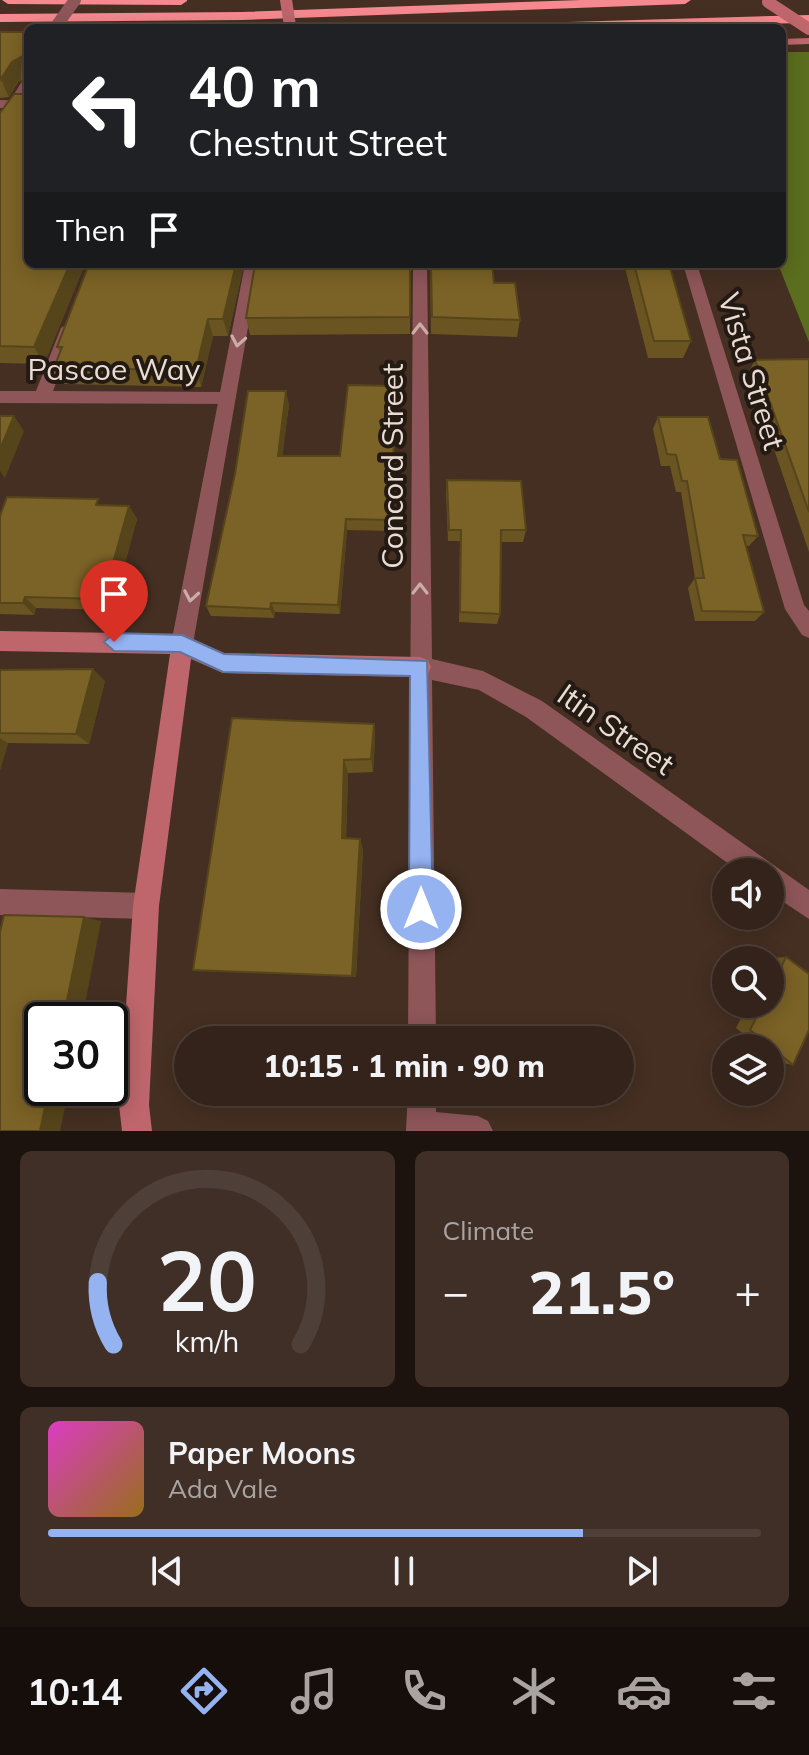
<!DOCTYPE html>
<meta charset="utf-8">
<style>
:root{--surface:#34231a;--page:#3f2f27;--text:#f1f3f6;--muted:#a9a4a2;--line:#4e4039;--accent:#95b2f1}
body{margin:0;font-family:Mulish,sans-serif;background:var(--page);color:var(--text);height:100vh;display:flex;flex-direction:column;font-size:30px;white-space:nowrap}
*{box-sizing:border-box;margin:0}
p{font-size:26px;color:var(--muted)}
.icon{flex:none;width:44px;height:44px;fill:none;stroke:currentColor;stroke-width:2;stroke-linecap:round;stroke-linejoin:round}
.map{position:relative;height:1131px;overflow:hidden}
.drawer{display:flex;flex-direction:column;gap:20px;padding:20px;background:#1d130e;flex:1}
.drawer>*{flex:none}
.top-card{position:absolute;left:24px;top:24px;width:762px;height:244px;border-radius:12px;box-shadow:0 4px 20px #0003,0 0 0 2px var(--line);background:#202124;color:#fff;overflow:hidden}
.tools{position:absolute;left:712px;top:858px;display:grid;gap:16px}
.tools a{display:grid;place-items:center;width:72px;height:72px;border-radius:50%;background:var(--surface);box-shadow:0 4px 20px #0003,0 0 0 2px var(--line);font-size:40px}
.speed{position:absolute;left:24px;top:1002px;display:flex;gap:16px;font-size:40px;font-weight:700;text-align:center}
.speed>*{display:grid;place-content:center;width:104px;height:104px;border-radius:50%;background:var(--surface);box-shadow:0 4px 20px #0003,0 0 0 2px var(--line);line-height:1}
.speed .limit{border:4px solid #111;border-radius:12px;background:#fff;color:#111}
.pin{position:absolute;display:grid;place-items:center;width:68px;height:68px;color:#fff;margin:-82px -34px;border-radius:50% 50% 50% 0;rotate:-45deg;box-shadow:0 0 8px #0007}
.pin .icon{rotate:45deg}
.me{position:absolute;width:88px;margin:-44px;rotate:0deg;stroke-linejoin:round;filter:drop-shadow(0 0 6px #0008)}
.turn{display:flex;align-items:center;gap:28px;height:168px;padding:0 32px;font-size:36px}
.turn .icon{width:104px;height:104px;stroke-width:2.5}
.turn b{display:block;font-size:56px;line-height:68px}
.then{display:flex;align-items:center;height:76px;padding:0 32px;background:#0003;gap:16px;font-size:30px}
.big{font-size:60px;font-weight:800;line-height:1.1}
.drawer .tile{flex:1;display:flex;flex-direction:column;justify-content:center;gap:12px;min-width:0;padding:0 28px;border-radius:12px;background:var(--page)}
.drawer .dial{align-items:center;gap:0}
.dial svg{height:208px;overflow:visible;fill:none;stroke:var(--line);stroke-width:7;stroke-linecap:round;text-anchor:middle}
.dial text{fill:var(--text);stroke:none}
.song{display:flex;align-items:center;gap:24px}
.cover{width:96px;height:96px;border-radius:12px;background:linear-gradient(135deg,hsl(310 70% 55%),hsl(40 70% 35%))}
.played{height:8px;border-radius:4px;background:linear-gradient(90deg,var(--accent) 75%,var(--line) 75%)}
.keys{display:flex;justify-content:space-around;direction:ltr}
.heat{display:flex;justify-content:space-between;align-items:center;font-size:44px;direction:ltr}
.drawer .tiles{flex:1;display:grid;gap:20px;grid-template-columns:1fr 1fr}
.tile:last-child{grid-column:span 2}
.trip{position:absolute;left:174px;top:1026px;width:460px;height:80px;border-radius:40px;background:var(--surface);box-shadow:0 4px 20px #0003,0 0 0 2px var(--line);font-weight:800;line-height:80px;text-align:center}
.tabs{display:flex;height:128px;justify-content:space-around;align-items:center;background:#150e0a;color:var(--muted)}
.tabs .icon{width:56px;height:56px}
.tabs .current{color:var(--accent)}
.tabs b{font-size:36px;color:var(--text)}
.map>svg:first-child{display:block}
.forest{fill:#5b6d1e}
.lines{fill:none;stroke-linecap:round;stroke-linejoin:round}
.lane{fill:#8e5659;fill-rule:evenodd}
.street{fill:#8e5659;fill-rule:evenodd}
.secondary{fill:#be666c;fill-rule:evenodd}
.highway{fill:#f6898f;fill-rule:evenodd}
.street-bridge{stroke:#8e5659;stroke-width:12}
.secondary-bridge{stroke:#be666c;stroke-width:12}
.wall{fill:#6a5421}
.shaded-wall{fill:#56451b}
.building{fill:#7b6226;stroke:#56451b;stroke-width:2}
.oneway{stroke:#caada8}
.route{fill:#95b2f1;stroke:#61749d;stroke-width:2}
.labels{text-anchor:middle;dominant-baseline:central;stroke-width:8;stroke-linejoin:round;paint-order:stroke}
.street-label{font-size:30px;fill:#ebdcd3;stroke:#241a14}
</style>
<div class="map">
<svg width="809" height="1131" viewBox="0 0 809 1131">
<rect width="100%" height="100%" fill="#452f22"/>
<path class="forest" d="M782,52H809V342L778,264H782Z"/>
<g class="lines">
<path class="lane" d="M0,100L28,101V109L0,108Z
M69,323L77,328L53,391L227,392L236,398L227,404L0,403V391H36L61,328Z
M0,889L146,893L155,897L159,906L155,915L146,919L0,915Z"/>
<path class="street" d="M28,77C28,95 15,124 0,133V118L22,81Z
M245,264H259L193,644L190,651L182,654L174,651L171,644Z
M413,264H427L432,659L483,671L542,701L809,890V919L770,893V872H740L526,717L479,690L432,680L436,1040H408Z
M683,264H697L804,605L809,611V638L802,635L785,609Z
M408,1092H436V1112L478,1116L488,1121L493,1131H406Z"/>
<path class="secondary" d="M809,38V44L782,45V39Z
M0,631L182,634L224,653L420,657L428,660L431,667L428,674L420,677L223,673L191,659L159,906L149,1105L152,1131H122L119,1105L133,906L170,654L0,651Z"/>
<path class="highway" d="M2,0H187V1L181,5L8,4Z
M581,0H691L685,4L242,20L0,22V14L242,12Z
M809,15V23L494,28L501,24Z"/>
<path class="street-bridge" d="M55,28L75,0"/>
<path class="secondary-bridge" d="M286,0L290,26
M768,2L809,29"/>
</g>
<path class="wall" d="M0,32H28V264H85L44,364L0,363V113L23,94V88L20,79L9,97L0,98Z
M89,264H244L228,336H213L201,387L64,384L54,368L60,352L57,347Z
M410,264V334L250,335L246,318Z
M430,264H492L494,283L520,320L517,337L431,334Z
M624,264H669L691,341L683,358H648Z
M809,359V552L748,373L755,360Z
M395,386L393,531L347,530L340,614L275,612L274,618L211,616L206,606L289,404L282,456H340Z
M658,417L720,459L758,536L749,546H746L764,612L755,621H695L688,588L695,578L681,492H676L670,466H661L653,429Z
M447,480L526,530L523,542H501L500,614L497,624L459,622L460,541H448L446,493Z
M102,505L129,506L137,519L112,610L36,608L34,615L0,614V516Z
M0,670L105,681L89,744L8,743L0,770Z
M232,718L374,724L375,740L373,772L348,773L346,838L363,849L356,977L193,970Z
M786,957L793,1065L777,1062L770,1056V1048H760L736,1028L748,1004H770V961L771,958Z"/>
<path class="shaded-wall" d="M21,57L19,79L9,97L1,80L12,62Z
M70,264H85L44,364L34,347Z
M236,264H244L228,336L223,319Z
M208,319L213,336L201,387L196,370Z
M286,391L289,404L281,468L278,456Z
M14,416L24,431L5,478L0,471V449Z
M129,506L137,519L112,610L103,599Z
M346,519L347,530L340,614L338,605Z
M25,597L36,608L34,615L23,603Z
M271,603L275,612L274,618L270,609Z
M93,669L105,681L89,744L76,734Z
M374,724L375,740L373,772L371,759Z
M0,738L8,743L0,770Z
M344,760L348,773L346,847L342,838Z
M360,839L363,849L356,977L352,976Z
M84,917L101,921L82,1020H63Z
M49,1088H69L60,1131H40Z"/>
<path class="building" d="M0,32H28V264H70L34,347L0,346V113L14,94H23V82L20,81L21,57L12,62L0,80Z
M89,264H236L223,319H208L196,370L54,368L62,347H57Z
M255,264H410V317L246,318Z
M431,264H492L494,283H515L520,320L432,317Z
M634,264H669L691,341H654Z
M809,359V512L755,360Z
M348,385L395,386L392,520L346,519L338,605L271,603L270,609L206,606L235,474L248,391H286L278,456H340Z
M0,416H14L0,449Z
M658,417H708L720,459L737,460L758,536L743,535L764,612L702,611L695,578H704L687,481H682L676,455L667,454Z
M447,480L521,481L526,530H501L500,614L460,612L461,530H449Z
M7,497L98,499L96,505L129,506L103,599L25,597L23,603H0V516Z
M93,669L76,734L0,733V670Z
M232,718L374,724L371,759L344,760L342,838L360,839L352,976L193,970Z
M4,915L84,917L63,1020H42V1088H49L40,1131H0V932Z
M786,957L809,974V1030L793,1065L750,1030L763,1004H770V990Z"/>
<defs><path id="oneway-chevron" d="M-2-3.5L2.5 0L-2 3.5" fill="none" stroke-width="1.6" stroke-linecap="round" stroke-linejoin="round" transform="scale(2)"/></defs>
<g class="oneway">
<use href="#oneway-chevron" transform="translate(420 329) rotate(-90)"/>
<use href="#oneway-chevron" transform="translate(238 341) rotate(100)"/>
<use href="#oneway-chevron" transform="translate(420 589) rotate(-90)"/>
<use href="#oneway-chevron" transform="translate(191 596) rotate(100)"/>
</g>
<path class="route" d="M114,633L182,635L224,654L427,661L433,909L430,917L421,921L413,917L409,909L410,676L223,672L180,652L114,651L104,642Z"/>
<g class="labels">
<g class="street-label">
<text x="114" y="369">Pascoe Way</text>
<text transform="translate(752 371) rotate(73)">Vista Street</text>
<text transform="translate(392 466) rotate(-90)">Concord Street</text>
<text transform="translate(616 729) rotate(35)">Itin Street</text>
</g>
</g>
</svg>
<div class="tools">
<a><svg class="icon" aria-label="sound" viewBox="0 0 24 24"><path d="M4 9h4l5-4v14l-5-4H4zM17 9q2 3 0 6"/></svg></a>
<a><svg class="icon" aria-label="search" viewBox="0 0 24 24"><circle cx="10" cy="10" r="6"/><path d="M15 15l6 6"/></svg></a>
<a><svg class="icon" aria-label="layers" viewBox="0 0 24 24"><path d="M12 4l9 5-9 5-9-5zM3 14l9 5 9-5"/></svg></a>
</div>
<div class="speed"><div class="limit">30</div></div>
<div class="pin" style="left:114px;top:642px;background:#d93025"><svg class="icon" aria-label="arrive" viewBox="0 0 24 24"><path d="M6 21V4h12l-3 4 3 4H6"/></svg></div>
<svg class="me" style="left:421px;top:909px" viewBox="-20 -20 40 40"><circle r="17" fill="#95b2f1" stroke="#fff" stroke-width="3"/><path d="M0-11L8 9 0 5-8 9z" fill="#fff"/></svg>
<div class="trip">10:15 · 1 min · 90 m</div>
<div class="top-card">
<div class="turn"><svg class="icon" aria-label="left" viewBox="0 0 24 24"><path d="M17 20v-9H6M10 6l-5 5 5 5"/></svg><div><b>40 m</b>Chestnut Street</div></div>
<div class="then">Then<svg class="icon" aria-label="arrive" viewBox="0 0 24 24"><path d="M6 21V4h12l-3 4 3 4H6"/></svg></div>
</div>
</div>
<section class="drawer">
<div class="tiles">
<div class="tile dial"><svg viewBox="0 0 100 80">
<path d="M14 69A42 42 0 1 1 86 69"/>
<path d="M14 69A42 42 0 0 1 8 45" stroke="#95b2f1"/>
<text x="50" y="56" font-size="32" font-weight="700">20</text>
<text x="50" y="72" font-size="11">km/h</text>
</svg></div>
<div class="tile"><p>Climate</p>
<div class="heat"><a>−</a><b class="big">21.5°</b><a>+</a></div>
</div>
<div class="tile">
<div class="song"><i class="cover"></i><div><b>Paper Moons</b><p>Ada Vale</p></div></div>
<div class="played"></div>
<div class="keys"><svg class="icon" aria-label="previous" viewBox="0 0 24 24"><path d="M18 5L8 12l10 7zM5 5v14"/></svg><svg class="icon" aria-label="pause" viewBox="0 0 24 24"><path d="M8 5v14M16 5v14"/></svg><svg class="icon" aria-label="next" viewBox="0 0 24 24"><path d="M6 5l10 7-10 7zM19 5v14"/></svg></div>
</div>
</div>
</section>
<nav class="tabs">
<b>10:14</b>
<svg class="icon current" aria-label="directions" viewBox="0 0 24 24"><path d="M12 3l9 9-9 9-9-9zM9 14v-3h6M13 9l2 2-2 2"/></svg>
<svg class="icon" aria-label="music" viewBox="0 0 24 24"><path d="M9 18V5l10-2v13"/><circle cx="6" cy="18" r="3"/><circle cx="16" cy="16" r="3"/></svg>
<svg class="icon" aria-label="phone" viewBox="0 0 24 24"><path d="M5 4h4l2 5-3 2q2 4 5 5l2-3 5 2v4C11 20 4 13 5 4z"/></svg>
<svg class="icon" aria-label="climate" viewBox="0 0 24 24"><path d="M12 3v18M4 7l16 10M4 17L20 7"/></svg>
<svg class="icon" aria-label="car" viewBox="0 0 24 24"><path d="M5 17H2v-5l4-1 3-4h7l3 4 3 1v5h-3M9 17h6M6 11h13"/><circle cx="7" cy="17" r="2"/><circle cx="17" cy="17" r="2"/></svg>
<svg class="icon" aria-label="filters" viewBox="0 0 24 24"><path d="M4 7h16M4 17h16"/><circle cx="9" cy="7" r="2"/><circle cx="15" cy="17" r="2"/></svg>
</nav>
